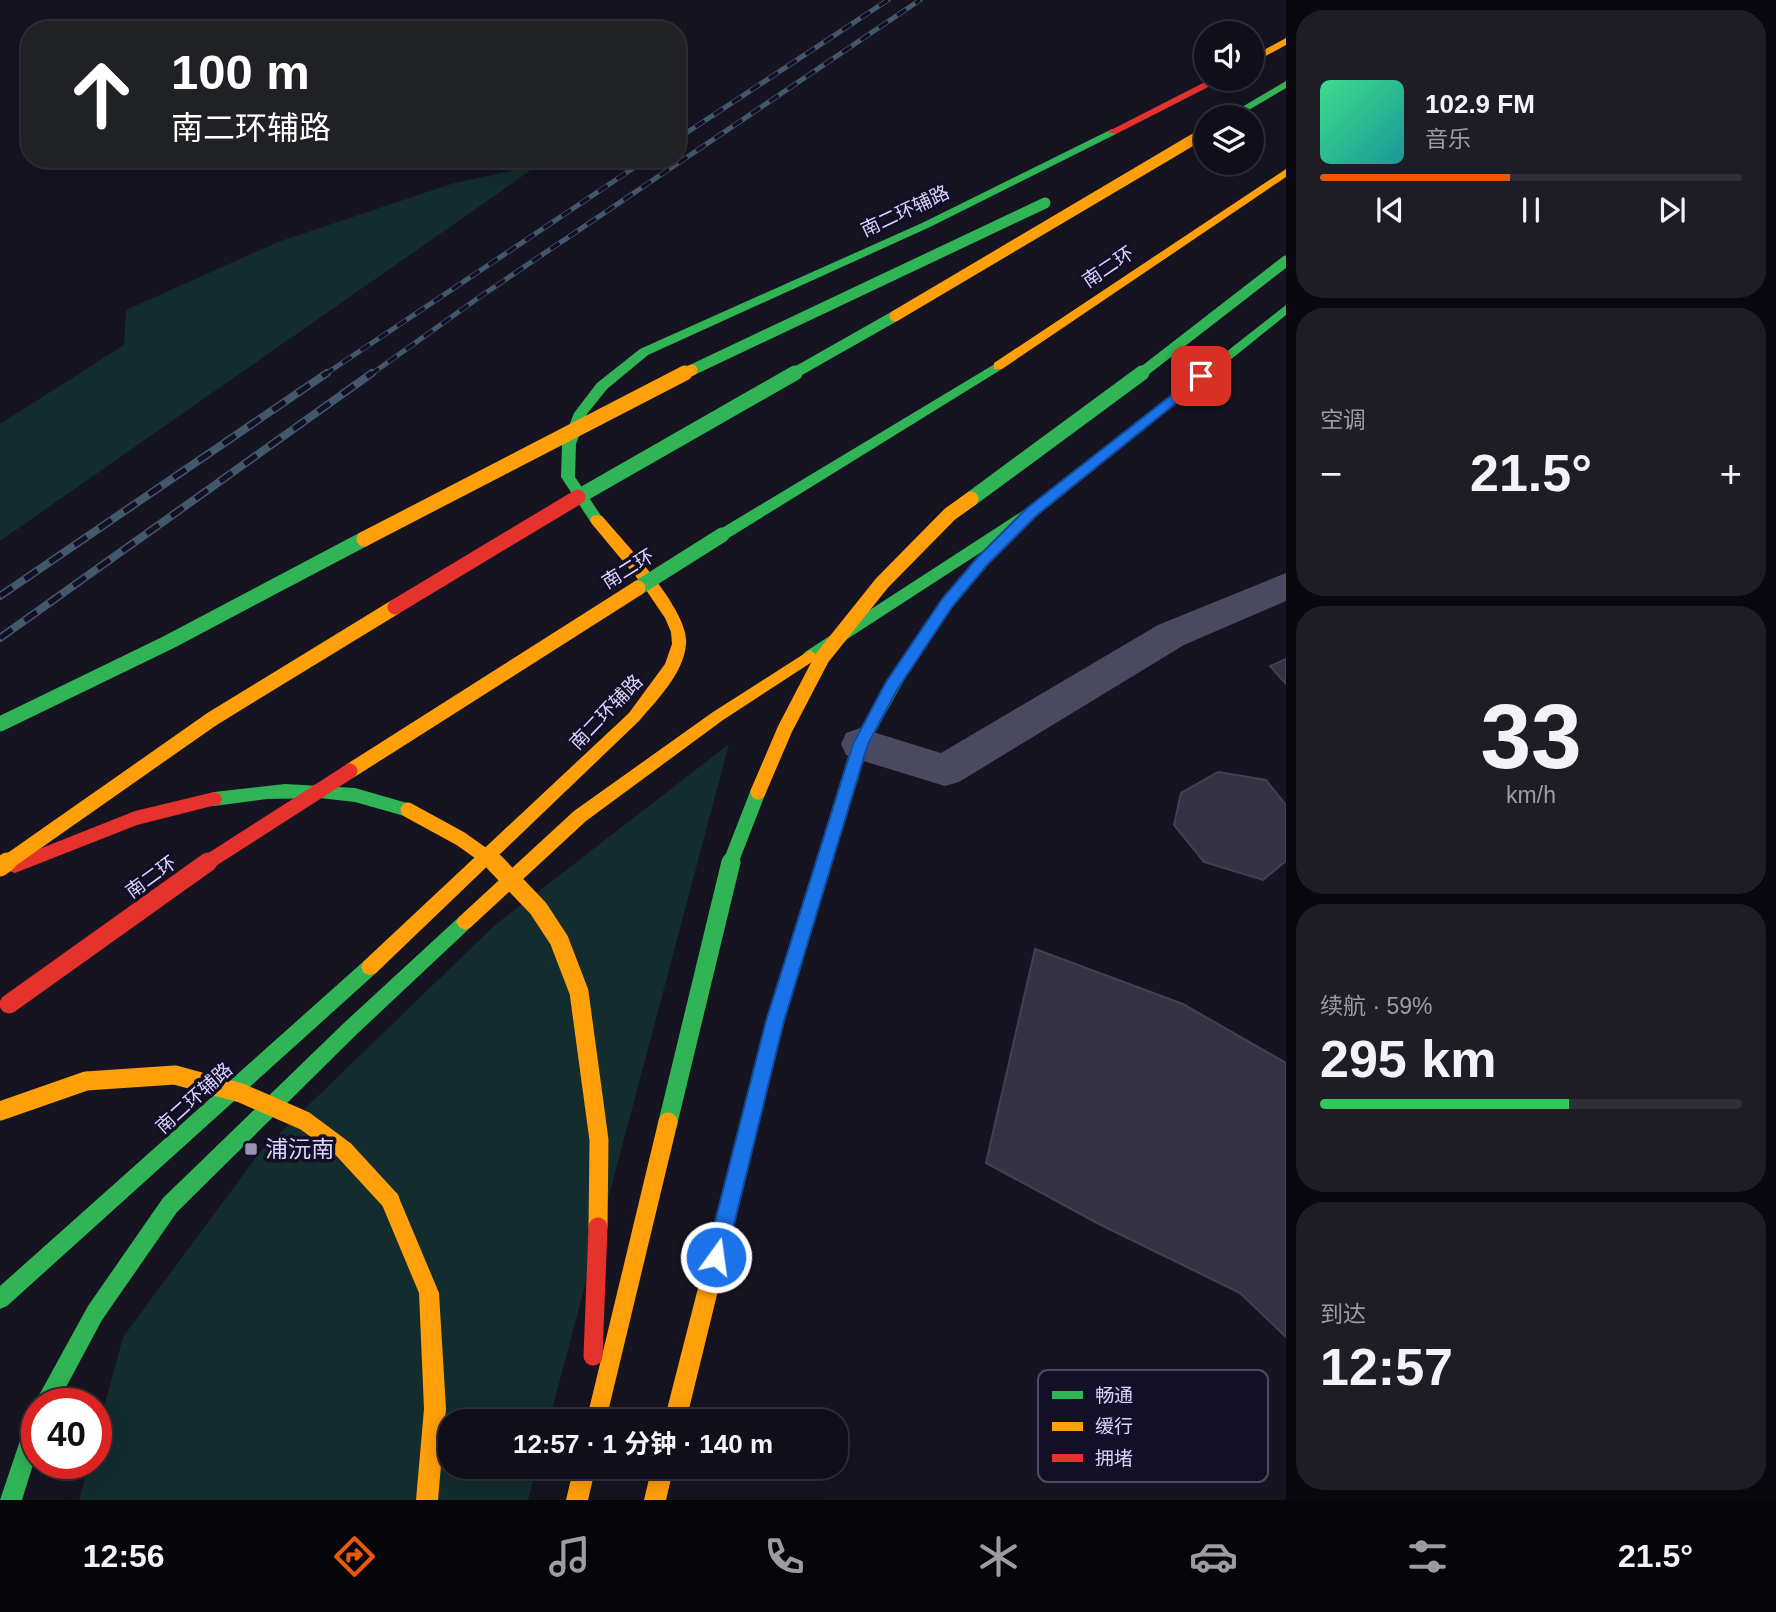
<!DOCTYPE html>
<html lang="zh">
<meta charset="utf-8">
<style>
:root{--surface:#100f19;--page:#1e1d26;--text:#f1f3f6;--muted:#9c9ca2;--line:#302f38;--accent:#ea580c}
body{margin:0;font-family:Helvetica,"Noto Sans SC",sans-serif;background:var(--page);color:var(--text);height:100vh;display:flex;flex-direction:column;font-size:26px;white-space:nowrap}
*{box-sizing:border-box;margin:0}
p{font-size:23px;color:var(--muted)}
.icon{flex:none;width:38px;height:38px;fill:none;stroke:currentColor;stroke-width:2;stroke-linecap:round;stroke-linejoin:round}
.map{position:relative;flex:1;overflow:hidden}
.sheet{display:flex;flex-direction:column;gap:10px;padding:10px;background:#09080e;width:490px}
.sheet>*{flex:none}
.top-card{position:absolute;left:21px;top:21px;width:665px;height:147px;border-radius:28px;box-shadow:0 4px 18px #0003,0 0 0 2px var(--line);background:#202124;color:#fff;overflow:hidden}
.buttons{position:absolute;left:1194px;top:21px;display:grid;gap:14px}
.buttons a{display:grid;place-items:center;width:70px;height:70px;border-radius:50%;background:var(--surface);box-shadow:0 4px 18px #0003,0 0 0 2px var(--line);font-size:35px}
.speed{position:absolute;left:21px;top:1388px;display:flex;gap:14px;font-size:35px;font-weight:700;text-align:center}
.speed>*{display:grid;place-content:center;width:91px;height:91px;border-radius:50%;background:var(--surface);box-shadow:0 4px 18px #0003,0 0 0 2px var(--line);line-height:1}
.speed .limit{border:10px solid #d22;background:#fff;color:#111}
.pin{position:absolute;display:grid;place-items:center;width:60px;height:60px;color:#fff;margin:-30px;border-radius:14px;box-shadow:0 4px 10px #0006}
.me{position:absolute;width:77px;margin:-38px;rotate:14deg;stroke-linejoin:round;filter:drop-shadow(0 0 5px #0008)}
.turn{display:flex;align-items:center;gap:24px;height:147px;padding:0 35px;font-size:32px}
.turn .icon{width:91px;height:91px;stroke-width:2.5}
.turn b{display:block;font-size:49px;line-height:60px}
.big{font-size:52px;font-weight:700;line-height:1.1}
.sheet .card{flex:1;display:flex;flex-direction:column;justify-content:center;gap:10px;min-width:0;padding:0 24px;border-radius:28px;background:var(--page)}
.sheet .dial{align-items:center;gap:0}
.dial b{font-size:91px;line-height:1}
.song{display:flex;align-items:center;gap:21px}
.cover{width:84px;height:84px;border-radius:10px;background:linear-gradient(135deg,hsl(150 70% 55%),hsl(180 70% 35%))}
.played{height:7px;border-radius:4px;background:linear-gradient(90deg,var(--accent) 45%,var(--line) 45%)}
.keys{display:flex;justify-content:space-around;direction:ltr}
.heat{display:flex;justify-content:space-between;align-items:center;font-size:38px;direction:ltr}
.charge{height:10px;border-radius:5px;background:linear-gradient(90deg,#34c759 59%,var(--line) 0)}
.trip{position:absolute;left:438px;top:1409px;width:410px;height:70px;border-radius:28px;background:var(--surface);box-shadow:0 4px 18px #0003,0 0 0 2px var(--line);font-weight:700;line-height:70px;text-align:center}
.dock{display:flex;height:112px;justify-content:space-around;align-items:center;background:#06060a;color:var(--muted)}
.dock .icon{width:49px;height:49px}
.dock .on{color:var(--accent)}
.dock b{font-size:32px;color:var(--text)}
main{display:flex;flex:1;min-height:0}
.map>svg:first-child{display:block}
.green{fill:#132c2d}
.building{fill:#343243;stroke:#433f54;stroke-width:2}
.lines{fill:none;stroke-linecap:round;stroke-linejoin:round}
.street{fill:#4a4962;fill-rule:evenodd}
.fast{fill:#30b455;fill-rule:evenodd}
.slow{fill:#ff9f0a;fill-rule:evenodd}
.jam{fill:#e5322d;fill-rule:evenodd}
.rail-far1-casing{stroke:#43596b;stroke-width:5}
.rail-casing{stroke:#43596b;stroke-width:8}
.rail-far1{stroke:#130f26;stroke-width:3.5;stroke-dasharray:11;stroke-linecap:butt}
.rail{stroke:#130f26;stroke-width:5;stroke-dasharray:15;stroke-linecap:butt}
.fast-bridge-far2{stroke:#30b455;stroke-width:11}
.fast-bridge-far1{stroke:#30b455;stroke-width:15}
.fast-bridge{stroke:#30b455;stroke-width:19}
.slow-bridge-far2{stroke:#ff9f0a;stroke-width:11}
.slow-bridge-far1{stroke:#ff9f0a;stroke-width:15}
.slow-bridge{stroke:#ff9f0a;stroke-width:19}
.jam-bridge-far1{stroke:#e5322d;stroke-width:15}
.jam-bridge{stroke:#e5322d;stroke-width:19}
.route{fill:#1a73e8;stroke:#114b97;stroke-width:2}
.poi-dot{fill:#9591b1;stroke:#130f26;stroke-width:2.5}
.labels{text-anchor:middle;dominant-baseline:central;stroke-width:7;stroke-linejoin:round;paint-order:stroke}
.street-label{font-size:19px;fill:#d9d4ff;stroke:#130f26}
.near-poi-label{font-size:23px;fill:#d9d4ff;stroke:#130f26;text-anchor:start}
.key{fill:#130f26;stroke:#4e4a67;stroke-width:2}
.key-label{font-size:19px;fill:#d9d4ff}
</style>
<main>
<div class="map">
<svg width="1286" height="1500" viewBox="0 0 1286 1500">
<rect width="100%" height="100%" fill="#161421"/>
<path class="green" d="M538,165L480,206L0,541V424L124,345L126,310L278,242L454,183Z
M729,744L549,1421H450V1466L537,1467L528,1500H79L89,1463H96V1437L123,1337L260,1152L495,925Z"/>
<path class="building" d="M1286,659V684L1270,666Z
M1218,772L1266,780L1286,805V861L1263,880L1204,862L1174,825L1181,793Z
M1035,949L1183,1004L1286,1063V1337L1240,1293L1099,1224L986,1163Z"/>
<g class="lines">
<path class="street" d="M1286,573V601L1184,645L959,782L945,786L860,760L846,755L841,744L846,733L860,728L941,753L1158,625Z"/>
<path class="fast" d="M1286,81V88L1237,117H1225Z
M1112,129L1117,132L1116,134L930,227L648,355L607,389L587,414L576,444L575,477L604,520L597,525L592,524L561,477L562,444L574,413L597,383L640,349L922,223Z
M1286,305V315L1037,516L815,660H805L802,656L805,652L1027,508Z
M998,362L1002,363V369L727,539H717L715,535L717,531Z
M904,660L912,666L868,745L783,1026L780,1032L774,1034L768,1032L765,1026L852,744L899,662Z
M285,784L355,788L414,805L416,810L414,815L408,817L355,802L320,798L267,799L214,806L208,804L206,799L208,794L214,792Z
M465,914L471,917L474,922L471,927L357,1034L177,1212L102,1320L57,1404H37V1452L22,1500H0L30,1411L36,1408L35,1404L38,1397L88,1306L163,1198L345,1022L459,917Z
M370,959L376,961L379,967L376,973L7,1306L0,1309V1286L364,961Z"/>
<path class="slow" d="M1286,38V45L1251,64V57Z
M1286,169V177L1002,369H994V363Z
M597,515L602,516C624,542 690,611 686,644C684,673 657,700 639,721L376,973L370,975L364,973L361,967L364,961L629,713L665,664L672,644L671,632L665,618L642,584L592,524L590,520L592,516Z
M989,549L996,554L994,558L952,607L909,670H899L896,666L899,662L942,599L984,550Z
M810,650L818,656L815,660L723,720L586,821L471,927L465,930L459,927L456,922L459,917L574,811L713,712Z
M774,1018L780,1020L783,1026L686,1421H664L765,1026L768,1020Z
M390,1190L397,1193L439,1293L446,1409L438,1500H416L424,1409L419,1293L380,1200L383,1193Z
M574,1466H596L588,1500H566Z
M652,1466H674L666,1500H644Z"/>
<path class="jam" d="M1211,79H1224L1116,134L1107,132Z
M214,792L220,794L222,799L220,804L137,825L15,873L9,871L7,866L9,861L135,811Z"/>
<defs>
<path id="rail-far1" d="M677,139L888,0
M324,375L647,159
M370,375L481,296L920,0"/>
<path id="rail" d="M0,596L327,373
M0,638L372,373"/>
</defs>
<use href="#rail-far1" class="rail-far1-casing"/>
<use href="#rail" class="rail-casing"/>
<use href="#rail-far1" class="rail-far1"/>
<use href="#rail" class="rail"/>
<path class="fast-bridge-far2" d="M692,370L1045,203
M791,375L895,316
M1139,375L1286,261"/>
<path class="fast-bridge-far1" d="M578,497L795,373
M971,499L1142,373
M638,588L722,535
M0,724L169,642L364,539
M730,864L758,792"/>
<path class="fast-bridge" d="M668,1122L731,862"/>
<path class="slow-bridge-far2" d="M895,316L1206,132
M682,375L692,370"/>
<path class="slow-bridge-far1" d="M364,539L685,373
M350,771L638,588
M758,792L785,729L822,658L882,583L950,514L971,499
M408,810L461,839L496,864
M5,864L212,719L395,607"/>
<path class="slow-bridge" d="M494,862L538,908L559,940L579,992L599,1140L598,1227
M0,867L7,862
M0,1111L86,1081L175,1075L241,1093L305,1121L344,1150L390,1200
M596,1421L668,1122"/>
<path class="jam-bridge-far1" d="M395,607L578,497
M205,864L350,771"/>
<path class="jam-bridge" d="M9,1004L208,862
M593,1356L598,1227"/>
</g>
<path class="route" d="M1201,372L1208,376L1206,379L1037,515L987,565L952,607L897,690L868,744L784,1021L726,1257L723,1264L716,1267L709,1264L706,1257L766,1021L853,744L886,682L942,599L977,558L1027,508Z"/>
<rect class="poi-dot" x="244" y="1142" width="14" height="14" rx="3.5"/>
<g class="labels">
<g class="street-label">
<text transform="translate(905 211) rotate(-25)">南二环辅路</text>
<text transform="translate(1108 267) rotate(-34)">南二环</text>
<text transform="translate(628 569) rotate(-32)">南二环</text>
<text transform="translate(606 712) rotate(-46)">南二环辅路</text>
<text transform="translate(151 877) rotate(-36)">南二环</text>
<text transform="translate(194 1098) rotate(-42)">南二环辅路</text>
</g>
<g class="near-poi-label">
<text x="265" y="1149">浦沅南</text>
</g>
</g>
<rect x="1038" y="1370" width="230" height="112" rx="10" class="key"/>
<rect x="1052" y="1391" width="31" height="8" fill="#30b455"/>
<rect x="1052" y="1422" width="31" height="9" fill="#ff9f0a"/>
<rect x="1052" y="1454" width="31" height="8" fill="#e5322d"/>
<g class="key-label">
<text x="1095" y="1402">畅通</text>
<text x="1095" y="1433">缓行</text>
<text x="1095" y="1465">拥堵</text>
</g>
</svg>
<div class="buttons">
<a><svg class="icon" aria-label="sound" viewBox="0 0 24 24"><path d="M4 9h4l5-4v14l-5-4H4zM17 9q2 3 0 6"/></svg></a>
<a><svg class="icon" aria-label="layers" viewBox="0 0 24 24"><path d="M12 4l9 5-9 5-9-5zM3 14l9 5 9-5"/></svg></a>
</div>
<div class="speed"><div class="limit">40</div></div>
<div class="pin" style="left:1201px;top:376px;background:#d93025"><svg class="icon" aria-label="arrive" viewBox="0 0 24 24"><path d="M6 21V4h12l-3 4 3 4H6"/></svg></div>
<svg class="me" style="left:716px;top:1257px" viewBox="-20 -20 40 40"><circle r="17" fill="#1a73e8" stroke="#fff" stroke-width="3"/><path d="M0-11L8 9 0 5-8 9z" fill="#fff"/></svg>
<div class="trip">12:57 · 1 分钟 · 140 m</div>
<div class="top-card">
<div class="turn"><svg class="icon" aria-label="ahead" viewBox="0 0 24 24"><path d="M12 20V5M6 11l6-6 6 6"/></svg><div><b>100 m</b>南二环辅路</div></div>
</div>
</div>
<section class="sheet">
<div class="card">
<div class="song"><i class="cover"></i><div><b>102.9 FM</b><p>音乐</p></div></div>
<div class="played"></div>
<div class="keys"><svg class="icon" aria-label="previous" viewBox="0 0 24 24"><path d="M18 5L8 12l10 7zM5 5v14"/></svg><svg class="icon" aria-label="pause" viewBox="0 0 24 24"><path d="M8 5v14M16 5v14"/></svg><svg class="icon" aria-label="next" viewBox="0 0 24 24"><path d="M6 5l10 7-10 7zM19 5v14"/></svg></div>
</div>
<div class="card"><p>空调</p>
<div class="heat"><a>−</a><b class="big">21.5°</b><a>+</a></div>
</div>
<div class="card dial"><b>33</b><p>km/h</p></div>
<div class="card"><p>续航 · 59%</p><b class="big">295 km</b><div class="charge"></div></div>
<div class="card"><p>到达</p><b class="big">12:57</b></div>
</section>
</main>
<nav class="dock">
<b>12:56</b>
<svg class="icon on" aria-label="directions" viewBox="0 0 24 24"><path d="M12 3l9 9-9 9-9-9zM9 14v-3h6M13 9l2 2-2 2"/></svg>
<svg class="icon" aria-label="music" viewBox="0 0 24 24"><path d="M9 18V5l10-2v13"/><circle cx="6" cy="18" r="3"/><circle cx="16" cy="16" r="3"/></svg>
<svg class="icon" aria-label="phone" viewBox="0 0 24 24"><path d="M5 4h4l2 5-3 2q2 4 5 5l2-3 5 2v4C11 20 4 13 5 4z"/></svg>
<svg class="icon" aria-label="climate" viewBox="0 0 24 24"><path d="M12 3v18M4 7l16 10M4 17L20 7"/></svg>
<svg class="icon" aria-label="car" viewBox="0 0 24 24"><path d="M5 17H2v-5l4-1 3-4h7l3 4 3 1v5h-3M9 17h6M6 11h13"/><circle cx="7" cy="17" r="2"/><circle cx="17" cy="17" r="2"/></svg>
<svg class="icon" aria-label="filters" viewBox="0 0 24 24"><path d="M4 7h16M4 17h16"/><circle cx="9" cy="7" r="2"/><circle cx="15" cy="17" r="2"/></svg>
<b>21.5°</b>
</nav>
